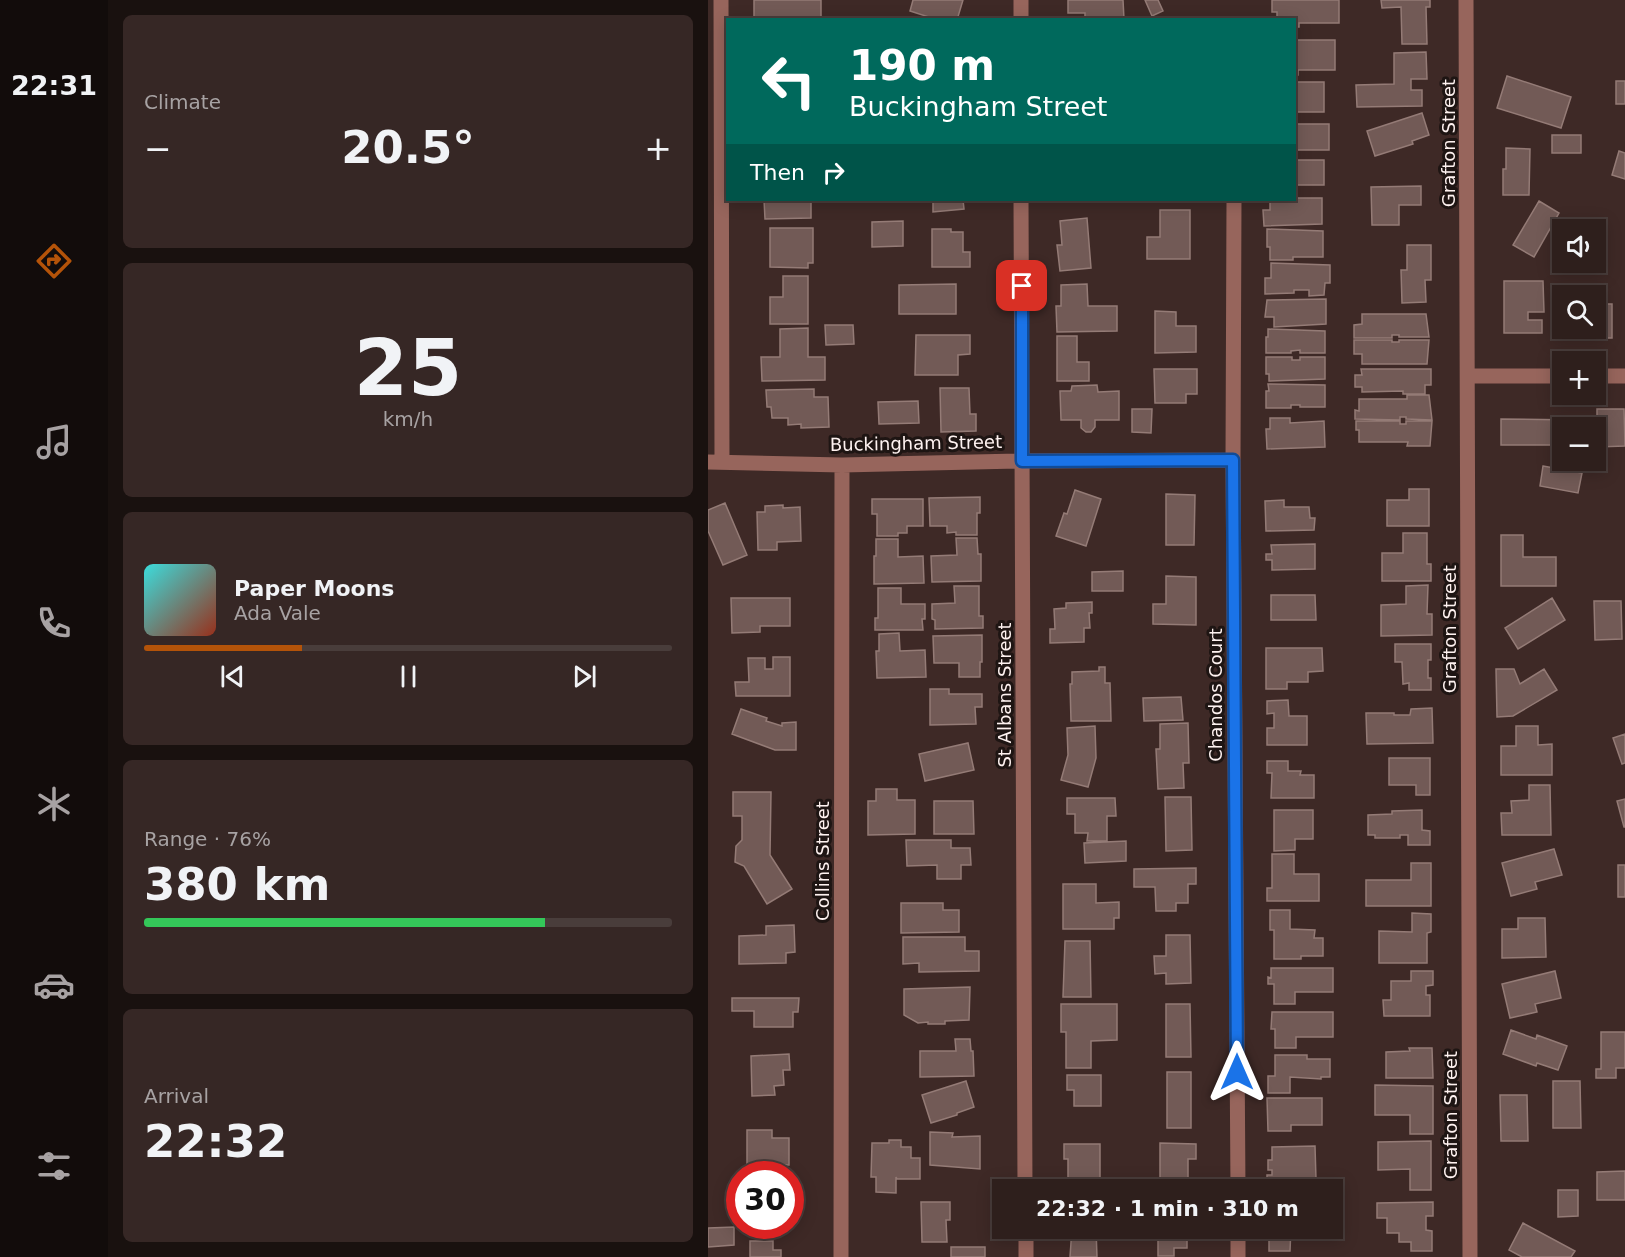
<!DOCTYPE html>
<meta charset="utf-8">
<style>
:root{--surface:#2e1f1c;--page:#362725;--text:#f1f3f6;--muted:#a7a2a3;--line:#493d3b;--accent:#b45309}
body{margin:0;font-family:"DejaVu Sans",sans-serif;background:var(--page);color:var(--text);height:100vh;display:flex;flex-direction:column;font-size:22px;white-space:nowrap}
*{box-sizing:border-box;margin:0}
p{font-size:20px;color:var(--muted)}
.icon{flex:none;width:33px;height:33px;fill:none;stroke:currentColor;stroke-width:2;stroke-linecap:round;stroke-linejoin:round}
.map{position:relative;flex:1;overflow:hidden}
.side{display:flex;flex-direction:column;gap:15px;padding:15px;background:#19110f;width:600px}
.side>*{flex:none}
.guide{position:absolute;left:18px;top:18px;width:570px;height:183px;border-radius:0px;box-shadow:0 3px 15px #0003,0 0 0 2px var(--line);background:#00695c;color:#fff;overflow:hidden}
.buttons{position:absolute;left:844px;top:219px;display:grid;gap:12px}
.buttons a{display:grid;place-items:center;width:54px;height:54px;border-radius:0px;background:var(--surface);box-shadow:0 3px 15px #0003,0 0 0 2px var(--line);font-size:30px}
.speed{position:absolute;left:18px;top:1161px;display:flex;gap:12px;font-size:30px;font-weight:700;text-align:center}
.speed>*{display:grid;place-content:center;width:78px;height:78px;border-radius:50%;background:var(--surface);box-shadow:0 3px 15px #0003,0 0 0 2px var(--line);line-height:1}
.speed .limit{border:9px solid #d22;background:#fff;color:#111}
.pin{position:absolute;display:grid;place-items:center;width:51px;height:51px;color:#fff;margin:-26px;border-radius:12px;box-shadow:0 3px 9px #0006}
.me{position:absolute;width:66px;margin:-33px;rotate:0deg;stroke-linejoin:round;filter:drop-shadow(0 0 4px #0008)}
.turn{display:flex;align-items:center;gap:21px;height:126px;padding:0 24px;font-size:27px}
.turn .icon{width:78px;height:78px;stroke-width:2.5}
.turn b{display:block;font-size:42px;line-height:51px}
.then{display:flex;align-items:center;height:57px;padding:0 24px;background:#0003;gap:12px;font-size:22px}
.big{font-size:45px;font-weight:800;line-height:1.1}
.side .widget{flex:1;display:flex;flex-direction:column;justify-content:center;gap:9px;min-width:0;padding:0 21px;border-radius:9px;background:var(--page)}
.side .dial{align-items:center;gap:0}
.dial b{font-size:78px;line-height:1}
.song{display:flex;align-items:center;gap:18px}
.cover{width:72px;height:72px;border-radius:9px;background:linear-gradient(135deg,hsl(180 70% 55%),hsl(10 70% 35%))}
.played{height:6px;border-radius:3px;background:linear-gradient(90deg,var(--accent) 30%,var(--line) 30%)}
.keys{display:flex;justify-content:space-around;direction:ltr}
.heat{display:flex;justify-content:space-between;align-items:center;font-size:33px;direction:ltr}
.charge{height:9px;border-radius:4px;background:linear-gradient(90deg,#34c759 76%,var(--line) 0)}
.trip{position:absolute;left:284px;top:1179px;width:351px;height:60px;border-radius:0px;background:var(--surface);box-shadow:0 3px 15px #0003,0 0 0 2px var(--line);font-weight:800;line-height:60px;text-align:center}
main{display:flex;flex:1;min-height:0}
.menu{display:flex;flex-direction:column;width:108px;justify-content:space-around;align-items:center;background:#120c0b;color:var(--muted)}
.menu .icon{width:42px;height:42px}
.menu .active{color:var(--accent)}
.menu b{font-size:27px;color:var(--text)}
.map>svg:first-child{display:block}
.building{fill:#725a56;stroke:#947b76;stroke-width:1.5}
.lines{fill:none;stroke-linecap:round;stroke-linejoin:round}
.minor{stroke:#97655c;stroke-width:15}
.route-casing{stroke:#114b97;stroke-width:15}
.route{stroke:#1a73e8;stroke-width:10}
.labels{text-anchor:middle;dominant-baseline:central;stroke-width:6;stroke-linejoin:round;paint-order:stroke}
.street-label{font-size:18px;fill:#fef2f0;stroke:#1e1513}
</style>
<main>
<nav class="menu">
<b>22:31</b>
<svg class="icon active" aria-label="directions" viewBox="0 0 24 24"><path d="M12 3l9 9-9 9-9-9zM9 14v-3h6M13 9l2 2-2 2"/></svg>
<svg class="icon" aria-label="music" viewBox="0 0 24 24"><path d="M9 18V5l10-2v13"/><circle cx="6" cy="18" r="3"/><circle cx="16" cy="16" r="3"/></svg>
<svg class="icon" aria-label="phone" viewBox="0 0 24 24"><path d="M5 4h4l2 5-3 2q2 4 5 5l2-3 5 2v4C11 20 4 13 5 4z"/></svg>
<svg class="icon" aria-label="climate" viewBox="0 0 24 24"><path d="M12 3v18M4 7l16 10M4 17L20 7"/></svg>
<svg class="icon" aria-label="car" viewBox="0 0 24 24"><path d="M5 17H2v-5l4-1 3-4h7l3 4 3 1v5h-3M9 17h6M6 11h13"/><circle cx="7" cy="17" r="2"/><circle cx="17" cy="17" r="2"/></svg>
<svg class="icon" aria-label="filters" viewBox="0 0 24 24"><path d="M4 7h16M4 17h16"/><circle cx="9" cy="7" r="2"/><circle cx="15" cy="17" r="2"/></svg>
</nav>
<section class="side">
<div class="widget"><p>Climate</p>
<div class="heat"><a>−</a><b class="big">20.5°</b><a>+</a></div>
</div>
<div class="widget dial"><b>25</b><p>km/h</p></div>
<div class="widget">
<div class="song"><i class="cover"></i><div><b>Paper Moons</b><p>Ada Vale</p></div></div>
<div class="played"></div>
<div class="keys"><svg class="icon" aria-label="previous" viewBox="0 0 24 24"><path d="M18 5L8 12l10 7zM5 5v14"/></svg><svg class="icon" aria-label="pause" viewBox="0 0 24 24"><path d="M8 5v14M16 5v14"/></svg><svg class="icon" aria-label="next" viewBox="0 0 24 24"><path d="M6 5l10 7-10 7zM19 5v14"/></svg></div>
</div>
<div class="widget"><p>Range · 76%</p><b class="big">380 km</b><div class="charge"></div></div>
<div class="widget"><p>Arrival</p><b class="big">22:32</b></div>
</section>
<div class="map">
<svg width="917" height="1257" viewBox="0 0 917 1257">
<rect width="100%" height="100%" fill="#3e2926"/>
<path class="building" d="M46,0H113V20H46Z
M205,0H255L249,20H230L202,11Z
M360,0H415L416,19L377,18V13H360Z
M437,0H450L455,11L444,16Z
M564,0H631V23H591V27H586V20H569V12H564Z
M673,0H722V7H718L719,44H694L693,7L674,8Z
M586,40H627V70H590V75H586Z
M718,52L719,79H703V90H714V106L649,107L648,85L686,84V53Z
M799,76L863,97L853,128L789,108Z
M908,81H917V104H908Z
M586,82H616V112H586Z
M714,113L721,135L704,141L705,144L667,156L659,131Z
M586,124H621V150H586Z
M844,135H873V153H844Z
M798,148L822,149L821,195H795V169H798Z
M911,151L917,153V179L904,175Z
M586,160H616V185H586Z
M713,186V205H691V225H664L663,187Z
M586,198H614V224L556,226L555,210H562V200H586Z
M56,200H103V218L57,219Z
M225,200H255L256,209L225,212Z
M831,201L851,213L826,257L805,245Z
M452,210H482V259H439V237H452Z
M379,218L383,268L352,271L349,245H354L352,221Z
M195,221V246L164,247V222Z
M62,228H105V263H100V268L62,267Z
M224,229H243V232H255V252H262V267H224Z
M559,229L615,231V257H585V260H562V247H559Z
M699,245H723V280H717L718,302L694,303L693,270H699Z
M563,263L622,265V283H617L616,295L601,296V290H586V293L557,294V278H563Z
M75,276H100V324H62V297H75Z
M796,281H835L836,312H820V320H834V333H796Z
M248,284V314H191V285Z
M379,284L380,306H409V331L349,332L348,306H353V285Z
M618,299V324L566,327V317H557L559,300Z
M888,300H893V304H904V338H849V304H855V328H888Z
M447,311L468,312V326H488V352L447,353Z
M654,314H718L721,337H691V335H684V338H646V325L654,324Z
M117,325H145L146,344L118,345Z
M100,328V357H117V380L54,381L53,357H72V329Z
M560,329L617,331V353H592V350L583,351V353H558V337H560Z
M208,335H262V354L250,355V375H207Z
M349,336H369V362H381V381H349Z
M646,340H684V342H691V340H721L719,364H654V354H646Z
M558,357H584V360H592V357H617V379L561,381V374H558Z
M446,369H489V394H478V403H447Z
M653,369H723V385H717V394H695V391L654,392V387H647V375H654Z
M560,384L617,385V407H592V405H583V408H558V391H561Z
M389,385L390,392L411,391V420H387V427L383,432H378L373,428V420H353L352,391H363L364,386Z
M232,388H261L262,414H268V431L233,432Z
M106,389V397H120L121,427L93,428V424L80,425V418H64L63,407H59L58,390Z
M699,395H721L724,420L698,419V417H692V420L647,419V410L651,411V399H699Z
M210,401L211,423L171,424L170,402Z
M424,409H444L443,433L424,432Z
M889,409H916L917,446L889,447Z
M562,418H582V423L616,421L617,447L559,449L558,429H562Z
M793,419L868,420V428H855V445H793Z
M648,421H692V424H698V421H724L722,446H699L700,442H651V430H648Z
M835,466L874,473L870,493L832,486Z
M701,489H721V526H679V500H701Z
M367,490L393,499L378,546L348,536L356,513L359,514Z
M458,494L487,495L486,545H458Z
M272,497V513H269V535H248V532L239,533V526H222L221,498Z
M164,499H215V526H199V533H190V536H169V514H164Z
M576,500V507H601L602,518H607L606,530L558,531L557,501Z
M17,503L39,555L15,565L0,531V510Z
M75,505V508L92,507L93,541L69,542V550H50L49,512H57V506Z
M695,533H719V564H723V581H674V553H695Z
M793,535H815V557H848V586H793Z
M248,538H269L270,554H273V581L224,582L223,556L249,555Z
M168,539H190V557L215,556L216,583L166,584V556H168Z
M607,544V569L564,570V560H558V554H564L563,545Z
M415,571V591H384V572Z
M458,576L488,577V625L445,624V604H458Z
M720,585L719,614H724V635L673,636V605L698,604V586Z
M246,586H271V616H275V628L227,629V620L224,619V604L247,603Z
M170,588H193V604H217V619H214L215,630H167V618H170Z
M563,595H607L608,620H563Z
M23,598H82V626H52V632L24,633Z
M844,598L857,620L810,649L797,628Z
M886,601H913L914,639L887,640Z
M384,602V613H381L382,628H376V642L342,643V629H347L346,609L358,608V603Z
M191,633L192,651L217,650L218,677L169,678L168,651H171V634Z
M274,635V662H272V677H251V663H226L225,636Z
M687,644H723V660H720V678H723V690H701V683L695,684L694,662H687Z
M558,648H614L615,671L600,672V682H579V689H558Z
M65,657H82V696H28L27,682H41L40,658H57V669H65Z
M391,667H397V683H402L403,721H363L362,684H364V672L391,671Z
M788,669H806L812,684L836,669L849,690L805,716L789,717Z
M222,689H241V694H274V707H267L268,724L222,725Z
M473,697L475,720L436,721L435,698Z
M580,700L581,716H599V745H559V728H566V713L559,714V701Z
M724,708L725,743L659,744L658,713H686V715H702L703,709Z
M33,709L59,718L58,721L74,726V723L88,722V750H67L24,734Z
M480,723L481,763H475L476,788L450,789L448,749H452V724Z
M387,726L388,758L380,787L353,780L360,755L359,728Z
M808,726H830V745L844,744V775H793V746H808Z
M917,734V763L914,764L905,738Z
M260,743L266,770L217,781L211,754Z
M681,758H722V795H708V785H681Z
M559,761H580V771H593L592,775H606V798H563L564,773H559Z
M821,785H842L843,835H794L793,813H804L803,801L821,800Z
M168,789H189V800H207V834L160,835V801H168Z
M25,792H63L62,855L84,889L59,904L36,866L27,862L28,846L34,840V816H25Z
M457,797H483L484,850L458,851Z
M359,798H407L408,816H399V841H379L380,833H367V814H359Z
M917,799V827H916L909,801Z
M226,801H265L266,834H226Z
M566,810H605V839H587V850L566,851Z
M714,810V830L722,831V845H700V835H692V838H667V835H660V815L684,814V811Z
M198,840H243V848H262L263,865H253V879H229V865L199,866Z
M418,841V861L377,863L376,843Z
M846,849L854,875L827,882L829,889L803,896L794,863Z
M564,854H586V874H611V901H559V888H564Z
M703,863H723V906H658V880H703Z
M910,865H917V897H910Z
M488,868V884H480V903H468V911H448L447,887H426V869Z
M355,884H388V903L411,902V918H406V929H355Z
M193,903H235V910H251V932L193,933Z
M562,910H582V929L607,930L606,938H615V956H593V959H566V930H562Z
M704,913L723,914V932L719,933V963H671V931L704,932Z
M810,918H837L838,957L794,958V929H810Z
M86,925L87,952L78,953V963L31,964V936L58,935V926Z
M458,935H482L483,983L458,984V973L447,974L446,956H458Z
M195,937H257V951H271V971L211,972V963L195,964Z
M357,941H382L383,997H355Z
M563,968H625V992H587V1004H566V984H560V977L563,978Z
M703,971H725V985L718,986V995H722V1016H676L675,1000H683V981H703Z
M847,971L853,998L827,1004L829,1012L802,1018L794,984Z
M262,987L261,1020L237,1021V1024H220V1022L210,1023L196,1015V989Z
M24,998H91L90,1012H85V1027H46V1011H24Z
M353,1004H409V1040L383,1041V1068H358V1032H353Z
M458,1004H482L483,1057H458Z
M564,1012H625V1037H588V1048H567V1029H563Z
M803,1030L828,1039L829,1035L859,1046L850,1070L829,1063L828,1066L795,1054Z
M893,1032H917V1068H908V1078H888V1069H893Z
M247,1039H262L263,1051H265L266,1076L212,1077V1051H248Z
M701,1048H724L725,1078H678V1052L702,1051Z
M81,1054L82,1070H75L76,1085L66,1086L67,1095L44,1096L43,1056Z
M567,1055H599V1059H622V1077H613V1079L582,1077V1093H560V1076H567Z
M459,1072H483V1128H459Z
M359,1075H393V1106H366V1090H359Z
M258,1081L266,1107L249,1113V1115L223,1123L214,1095Z
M845,1081H872L873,1128H845Z
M667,1085L725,1086V1134H702V1115H667Z
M792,1095H819L820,1141H793Z
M559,1098H614V1125H583V1131H560Z
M39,1130H64V1138H81V1165H39Z
M222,1132L245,1133L244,1137L272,1136V1169L222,1165Z
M181,1140H193V1147H203V1158H212V1179H189L188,1177V1193L168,1192V1177H163L164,1143H181Z
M723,1141V1190H702V1169L670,1170V1142Z
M452,1143L488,1144V1159H480V1180H467V1188H452Z
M356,1144H392V1187L378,1188V1179L360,1178V1159H356Z
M607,1146L608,1179H583V1190H559V1175H564V1170H560V1160H564V1147Z
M43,1170H81L80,1174H43Z
M917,1171V1200H889V1172Z
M850,1190H870V1216L850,1217Z
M213,1202H242V1220H238L239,1242H214Z
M725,1202V1216H718V1230L724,1231V1251H703V1242H691V1233H679V1218H669V1203Z
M815,1223L867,1251L863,1257H814L801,1250Z
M26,1227V1245L0,1247V1228Z
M364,1228H388L389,1257H362Z
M450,1228H479V1248H466V1256H450Z
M564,1228H583L582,1251H561V1232H564Z
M42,1241H65V1250H73V1257H42Z
M243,1247H277V1257H243Z"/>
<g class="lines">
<path class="minor" d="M13,0L14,462
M313,0V20
M758,0L762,1257
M313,200L317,1190
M526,200L525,460L530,1190
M760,376H855
M888,376H917
M0,462L134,465L314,461L525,460
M318,1228V1257
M530,1228V1257
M133,1257L134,465"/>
</g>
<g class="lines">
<defs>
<path id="route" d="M314,286V461L525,460L529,1072"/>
</defs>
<use href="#route" class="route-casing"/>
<use href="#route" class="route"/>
</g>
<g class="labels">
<g class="street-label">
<text transform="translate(740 143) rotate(-90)">Grafton Street</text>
<text transform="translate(208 443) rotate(-1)">Buckingham Street</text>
<text transform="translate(741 629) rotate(-90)">Grafton Street</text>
<text transform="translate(296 695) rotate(-90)">St Albans Street</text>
<text transform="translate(507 695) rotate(-90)">Chandos Court</text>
<text transform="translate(114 861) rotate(-90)">Collins Street</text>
<text transform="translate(742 1115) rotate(-90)">Grafton Street</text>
</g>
</g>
</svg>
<div class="buttons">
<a><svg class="icon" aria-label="sound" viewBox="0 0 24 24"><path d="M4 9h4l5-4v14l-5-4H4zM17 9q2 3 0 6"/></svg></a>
<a><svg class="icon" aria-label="search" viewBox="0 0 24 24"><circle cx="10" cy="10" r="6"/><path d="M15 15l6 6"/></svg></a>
<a>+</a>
<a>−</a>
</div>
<div class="speed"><div class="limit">30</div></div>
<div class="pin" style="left:314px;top:286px;background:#d93025"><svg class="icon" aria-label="arrive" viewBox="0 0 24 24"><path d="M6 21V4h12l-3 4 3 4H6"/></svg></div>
<svg class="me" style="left:529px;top:1072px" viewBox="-20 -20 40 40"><path d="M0-17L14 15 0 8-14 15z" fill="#1a73e8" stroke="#fff" stroke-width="4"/></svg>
<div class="trip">22:32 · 1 min · 310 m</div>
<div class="guide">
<div class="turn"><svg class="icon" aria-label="left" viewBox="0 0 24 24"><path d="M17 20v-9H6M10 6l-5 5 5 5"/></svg><div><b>190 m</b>Buckingham Street</div></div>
<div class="then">Then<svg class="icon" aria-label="right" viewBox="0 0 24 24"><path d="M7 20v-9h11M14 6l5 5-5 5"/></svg></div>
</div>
</div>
</main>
